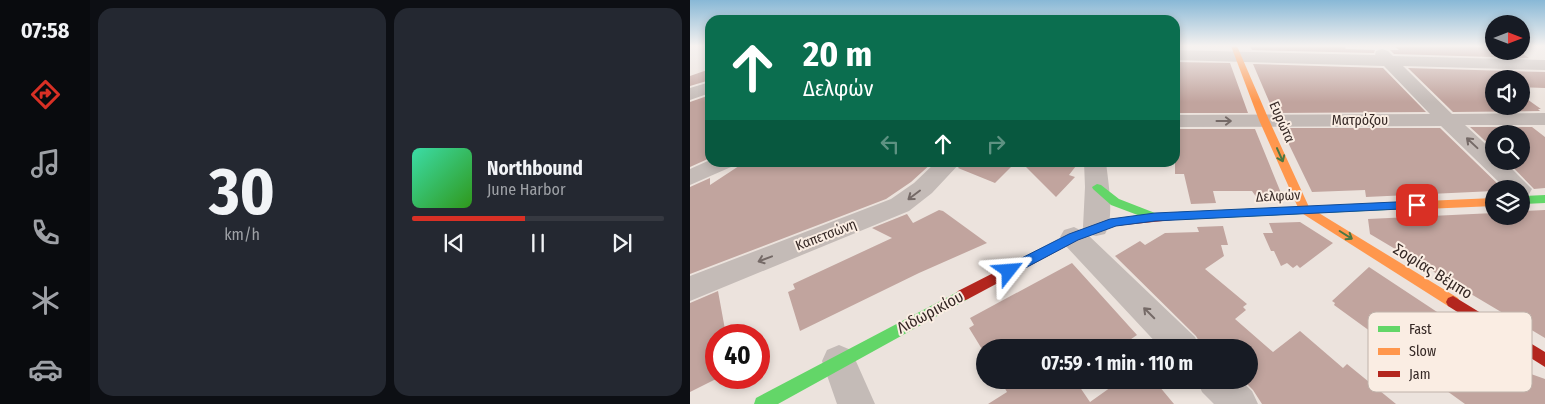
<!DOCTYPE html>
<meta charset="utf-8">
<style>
:root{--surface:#171b24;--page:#242831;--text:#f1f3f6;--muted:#9ea1a6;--line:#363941;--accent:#d93025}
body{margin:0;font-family:"Fira Sans Condensed",sans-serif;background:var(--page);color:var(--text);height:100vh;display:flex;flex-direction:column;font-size:19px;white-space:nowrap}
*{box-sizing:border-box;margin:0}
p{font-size:16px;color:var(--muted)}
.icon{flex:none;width:28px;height:28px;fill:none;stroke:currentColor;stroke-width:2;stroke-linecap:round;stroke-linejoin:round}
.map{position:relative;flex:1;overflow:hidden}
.drawer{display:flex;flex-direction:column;gap:8px;padding:8px;background:#0d0f14;width:600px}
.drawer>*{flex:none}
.top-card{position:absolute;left:15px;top:15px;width:475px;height:152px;border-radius:15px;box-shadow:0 2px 8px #0003;background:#0b6e4f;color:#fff;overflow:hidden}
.needle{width:32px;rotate:90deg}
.fabs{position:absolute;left:795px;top:15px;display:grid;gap:10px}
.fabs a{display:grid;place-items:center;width:45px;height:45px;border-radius:50%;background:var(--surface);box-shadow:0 2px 8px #0003;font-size:25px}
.speed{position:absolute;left:15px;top:324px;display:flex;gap:10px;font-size:25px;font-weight:700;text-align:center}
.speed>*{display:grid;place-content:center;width:65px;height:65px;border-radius:50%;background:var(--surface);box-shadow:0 2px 8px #0003;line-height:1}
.speed .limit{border:8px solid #d22;background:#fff;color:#111}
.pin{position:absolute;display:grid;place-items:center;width:42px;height:42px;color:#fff;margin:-21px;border-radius:10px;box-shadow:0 2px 8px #0006}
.me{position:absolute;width:55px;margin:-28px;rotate:62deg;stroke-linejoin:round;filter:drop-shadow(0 0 4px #0008)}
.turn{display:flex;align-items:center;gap:18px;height:105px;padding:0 15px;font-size:22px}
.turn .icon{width:65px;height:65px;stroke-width:2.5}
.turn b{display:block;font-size:35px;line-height:42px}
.lanes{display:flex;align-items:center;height:48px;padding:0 15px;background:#0003;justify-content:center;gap:25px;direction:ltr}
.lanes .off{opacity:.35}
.drawer .widget{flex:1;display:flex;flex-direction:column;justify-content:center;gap:8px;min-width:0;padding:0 18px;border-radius:15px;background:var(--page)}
.drawer .dial{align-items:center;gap:0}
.dial b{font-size:65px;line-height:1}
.song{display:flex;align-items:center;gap:15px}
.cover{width:60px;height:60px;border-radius:8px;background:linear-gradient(135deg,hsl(160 70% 55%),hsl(110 70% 35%))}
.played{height:5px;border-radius:2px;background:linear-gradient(90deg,var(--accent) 45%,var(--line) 45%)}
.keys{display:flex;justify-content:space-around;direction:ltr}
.drawer .tiles{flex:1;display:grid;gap:8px;grid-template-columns:repeat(2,1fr)}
.trip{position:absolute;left:286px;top:339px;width:282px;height:50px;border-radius:25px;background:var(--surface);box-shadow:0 2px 8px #0003;font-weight:700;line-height:50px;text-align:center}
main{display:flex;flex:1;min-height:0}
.dock{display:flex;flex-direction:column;width:90px;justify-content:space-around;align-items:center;background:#090b0e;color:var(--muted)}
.dock .icon{width:35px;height:35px}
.dock .current{color:var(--accent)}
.dock b{font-size:22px;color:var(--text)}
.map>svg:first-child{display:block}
.building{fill:#c1a49e}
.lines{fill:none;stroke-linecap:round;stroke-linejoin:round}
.street{fill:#c4bbb7;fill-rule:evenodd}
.fast{fill:#63d668;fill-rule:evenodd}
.slow{fill:#ff974d;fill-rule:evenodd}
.jam{fill:#b3261e;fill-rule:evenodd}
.oneway{stroke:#756a67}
.oneway2{stroke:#4a7643}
.route{fill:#1a73e8;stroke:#114b97}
.labels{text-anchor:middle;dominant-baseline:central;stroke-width:4;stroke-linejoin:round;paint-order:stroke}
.street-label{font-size:14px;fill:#352825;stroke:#faede3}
.near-street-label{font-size:16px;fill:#352825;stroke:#faede3}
.key{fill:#faede3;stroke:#bfb2aa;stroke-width:1}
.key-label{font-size:14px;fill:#352825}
</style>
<main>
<nav class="dock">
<b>07:58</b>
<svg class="icon current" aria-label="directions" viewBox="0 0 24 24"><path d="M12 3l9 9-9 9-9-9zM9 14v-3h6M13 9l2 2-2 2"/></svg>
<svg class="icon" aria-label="music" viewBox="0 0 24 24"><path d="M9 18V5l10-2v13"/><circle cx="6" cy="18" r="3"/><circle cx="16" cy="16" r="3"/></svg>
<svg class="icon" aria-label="phone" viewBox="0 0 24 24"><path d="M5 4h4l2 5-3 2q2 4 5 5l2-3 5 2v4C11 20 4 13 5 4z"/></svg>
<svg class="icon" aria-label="climate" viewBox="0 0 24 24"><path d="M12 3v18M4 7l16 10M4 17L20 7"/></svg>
<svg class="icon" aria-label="car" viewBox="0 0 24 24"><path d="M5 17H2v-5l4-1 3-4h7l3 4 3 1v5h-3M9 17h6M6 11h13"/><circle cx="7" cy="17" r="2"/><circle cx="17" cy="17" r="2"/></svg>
</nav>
<section class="drawer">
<div class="tiles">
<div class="widget dial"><b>30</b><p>km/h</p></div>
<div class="widget">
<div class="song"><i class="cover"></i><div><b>Northbound</b><p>June Harbor</p></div></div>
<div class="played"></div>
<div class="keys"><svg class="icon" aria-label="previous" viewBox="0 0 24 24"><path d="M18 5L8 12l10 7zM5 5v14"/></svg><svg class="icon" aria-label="pause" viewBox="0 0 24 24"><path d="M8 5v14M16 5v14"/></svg><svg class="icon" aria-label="next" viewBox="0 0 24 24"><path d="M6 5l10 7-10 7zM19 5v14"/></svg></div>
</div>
</div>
</section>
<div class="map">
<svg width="855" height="404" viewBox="0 0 855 404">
<rect width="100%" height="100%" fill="#ece3dd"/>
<path class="building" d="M560,46H654L656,49L685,50L684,53L562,50Z
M704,46H804V51H828L839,58L704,54L700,50H709Z
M485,62L540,63L558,113H485Z
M563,64L693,68L736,112L584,113Z
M718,68L855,72V88L831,87V79H804V106H831V95L851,109H848L850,111L763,112Z
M20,69V80L0,86V76Z
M20,95V158L0,167V102Z
M780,127H842L855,137V188L844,189L817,161H831V134H804V149Z
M591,128H750L813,189H804V191L676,197L675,190L622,192Z
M485,129H565L591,193L578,194L588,200L569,201L562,191H523L526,203L501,204L494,174H485Z
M55,162H243L221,182L196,199L0,274V187L20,178V185Z
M273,162H326L305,183L268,168Z
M331,162H389L379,175L385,177L366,197Z
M249,210L253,211L297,243L229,273L110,331L98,292L105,289L103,284L202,238L182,228L217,214L223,223Z
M855,210V338L680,234L678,219L804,213V216H831V211Z
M610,222L643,243L610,268L607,265L603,268L597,263L591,266L584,251H581L573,233H583L579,223Z
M533,226L538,245H531L534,256L515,269L557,304L553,307L556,310L545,319L583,352L610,331L653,368L657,364L706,404H572L563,390L555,382L556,380H560V348H513L506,336L425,256L450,241L455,245L475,233L509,232L507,227Z
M382,263L447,335L428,348H295V354L279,328L284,325L280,318Z
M679,267L841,374L855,379V404H775L682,337L684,334L644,305L645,303L642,301Z
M28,291L36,335H26V379L0,392V303Z
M310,380H385L400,402L431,380H464L484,404H298L317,392Z"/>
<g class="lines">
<path class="street" d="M692,49L698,51L703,56L855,60V70L713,66L762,114L855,113V125H775L804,152V161H814L842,189L839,194L831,196V189H816L751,126L485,127V115L740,114L694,66L485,60V50L685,55L686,51Z
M20,82V93L0,100V88Z
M20,160V162H44L41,167L0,185V169Z
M246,162H271L242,193L219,211L0,301V276L201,199L224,183Z
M394,162H416C418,181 425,218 415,234L406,236L397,234L505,337L510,348H471L374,244L370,237L374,230L384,227L396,233L393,227L395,187Z
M149,345L161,350L185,404H147L132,361L137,350Z
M507,380H550L562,391L568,404H524L512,392Z"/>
<path class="fast" d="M407,184L411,185L429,199L465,213L467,216L461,220L421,205L403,189L402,187Z
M855,195V203L831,204V196Z
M735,201L741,205L739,208L488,220L482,216L488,212Z
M273,289L278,291L280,295L278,299L88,404H64L66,398Z"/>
<path class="slow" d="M541,46H547L579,120L619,207L768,298L770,302L768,306L763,308L758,306L610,212L569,120Z
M804,198V206L735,209L729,205L735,201Z"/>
<path class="jam" d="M488,212L494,216L492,219L425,226L388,240L278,299L273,301L268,299L266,295L268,291L380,234L420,219Z
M763,296L855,352V367L758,306L756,302L758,298Z"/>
</g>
<defs><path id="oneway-shaft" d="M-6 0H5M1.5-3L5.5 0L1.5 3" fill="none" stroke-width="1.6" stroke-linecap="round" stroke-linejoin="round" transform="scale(1.25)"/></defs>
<g class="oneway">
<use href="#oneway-shaft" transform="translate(534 121)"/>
<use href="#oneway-shaft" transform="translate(782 143) rotate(-137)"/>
<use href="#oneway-shaft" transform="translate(224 195) rotate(143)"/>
<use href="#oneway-shaft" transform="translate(75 259) rotate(159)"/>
<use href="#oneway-shaft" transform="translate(459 313) rotate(-135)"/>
</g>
<g class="oneway2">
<use href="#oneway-shaft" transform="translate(590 155) rotate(66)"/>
<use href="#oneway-shaft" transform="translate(656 235) rotate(32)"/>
</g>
<linearGradient id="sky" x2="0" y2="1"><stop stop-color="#88b8d6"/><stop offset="0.45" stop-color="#f6f2f0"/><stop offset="1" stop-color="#f6f2f0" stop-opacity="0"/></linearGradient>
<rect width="855" height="102" fill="url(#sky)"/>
<path class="route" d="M727,201L731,202L733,205L731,208L465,221L426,226L388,240L324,274H314L312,271L314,267L379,234L420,219L465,213Z"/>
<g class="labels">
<g class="street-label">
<text x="670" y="120">Ματρόζου</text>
<text transform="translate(592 122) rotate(66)">Ευρώτα</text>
<text transform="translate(588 196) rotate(-3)">Δελφών</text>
<text transform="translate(136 235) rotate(-21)">Καπετσώνη</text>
</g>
<g class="near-street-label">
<text transform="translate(743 271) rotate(32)">Σοφίας Βέμπο</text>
<text transform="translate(240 312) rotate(-28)">Λιδωρικίου</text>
</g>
</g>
<rect x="678" y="312" width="164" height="80" rx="8" class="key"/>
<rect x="688" y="326" width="22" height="6" fill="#63d668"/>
<rect x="688" y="348" width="22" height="7" fill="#ff974d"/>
<rect x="688" y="371" width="22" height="6" fill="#b3261e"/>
<g class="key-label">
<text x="719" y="334">Fast</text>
<text x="719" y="356">Slow</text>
<text x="719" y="379">Jam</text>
</g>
</svg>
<div class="fabs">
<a><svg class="needle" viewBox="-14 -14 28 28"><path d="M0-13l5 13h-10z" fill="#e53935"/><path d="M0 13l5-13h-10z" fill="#9ea1a6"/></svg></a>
<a><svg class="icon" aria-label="sound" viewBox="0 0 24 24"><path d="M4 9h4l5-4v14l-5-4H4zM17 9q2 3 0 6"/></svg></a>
<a><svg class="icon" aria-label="search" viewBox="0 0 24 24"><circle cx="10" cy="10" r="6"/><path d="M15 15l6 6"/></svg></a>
<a><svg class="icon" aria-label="layers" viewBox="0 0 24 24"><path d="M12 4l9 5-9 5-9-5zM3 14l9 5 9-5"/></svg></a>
</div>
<div class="speed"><div class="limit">40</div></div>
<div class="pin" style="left:727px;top:205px;background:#d93025"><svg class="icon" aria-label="arrive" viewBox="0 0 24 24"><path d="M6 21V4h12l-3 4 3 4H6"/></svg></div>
<svg class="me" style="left:319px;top:271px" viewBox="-20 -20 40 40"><path d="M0-17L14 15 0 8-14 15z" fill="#1a73e8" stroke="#fff" stroke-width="4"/></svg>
<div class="trip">07:59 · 1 min · 110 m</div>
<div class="top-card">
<div class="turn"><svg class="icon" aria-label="ahead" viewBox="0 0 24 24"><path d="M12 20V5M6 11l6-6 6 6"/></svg><div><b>20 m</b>Δελφών</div></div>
<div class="lanes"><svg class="icon off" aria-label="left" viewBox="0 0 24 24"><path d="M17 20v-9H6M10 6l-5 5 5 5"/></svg><svg class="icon" aria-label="ahead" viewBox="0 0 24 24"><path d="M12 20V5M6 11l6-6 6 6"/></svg><svg class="icon off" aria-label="right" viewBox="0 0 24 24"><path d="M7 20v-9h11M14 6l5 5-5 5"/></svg></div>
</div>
</div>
</main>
